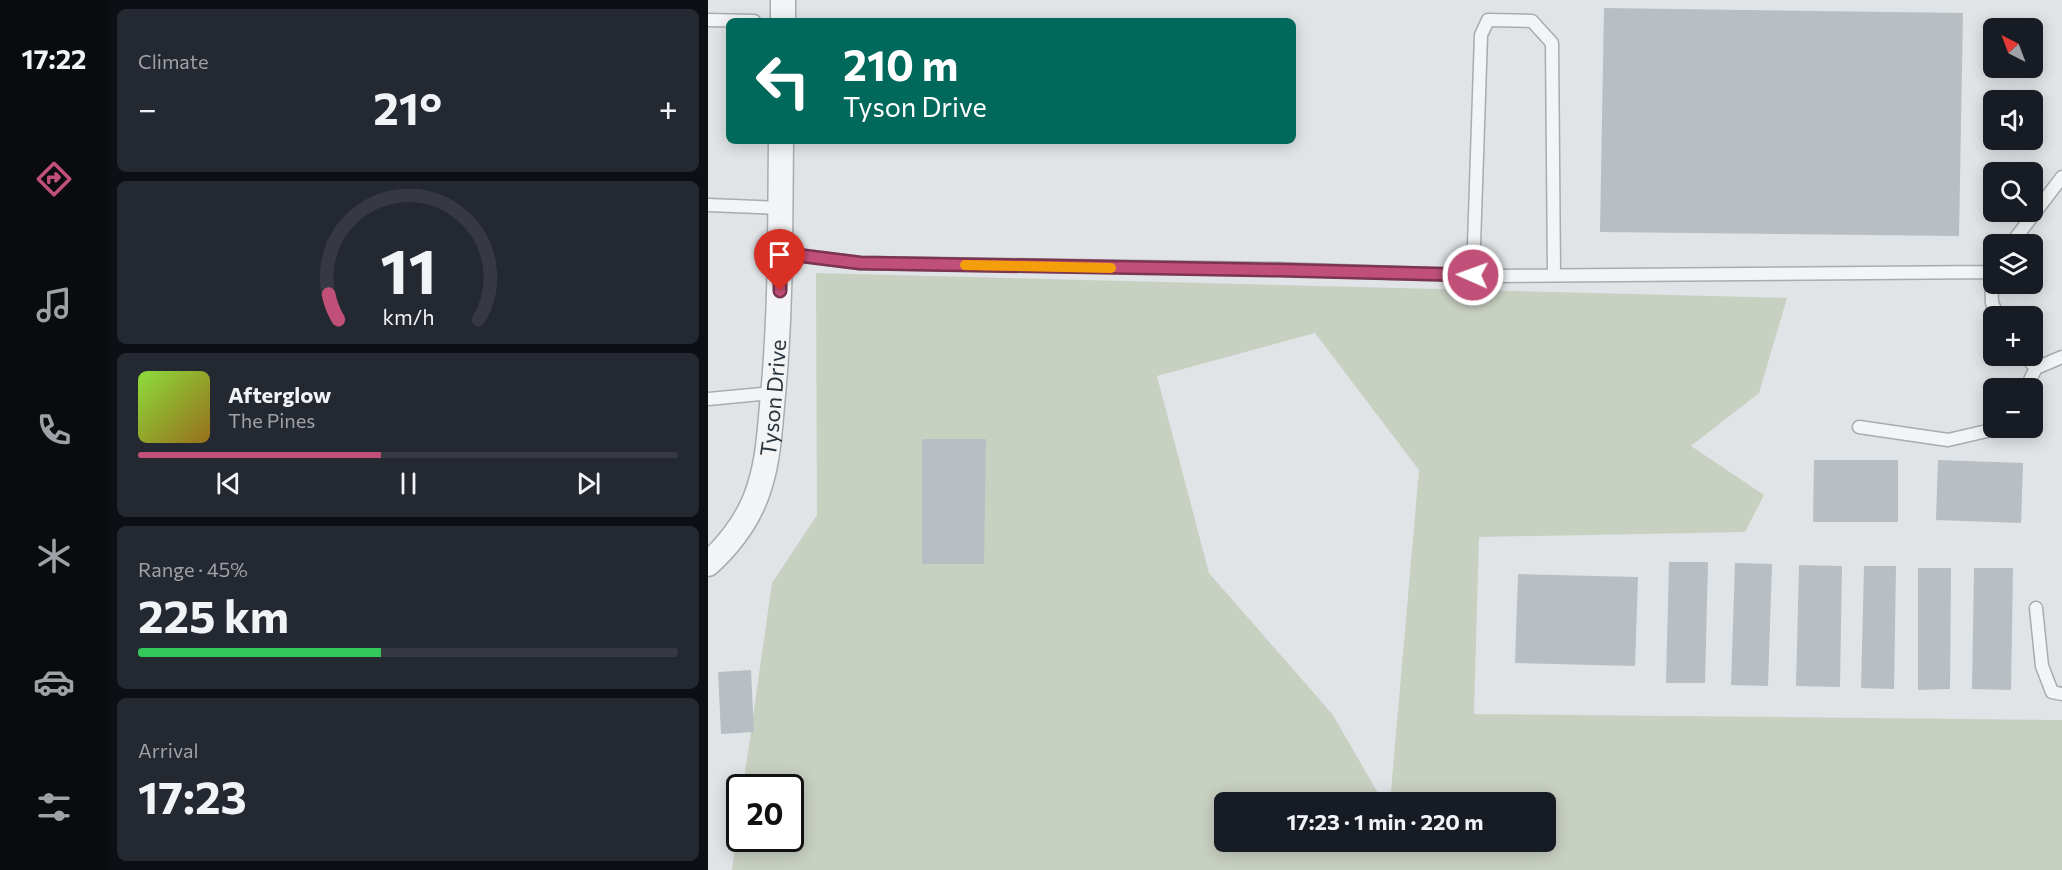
<!DOCTYPE html>
<meta charset="utf-8">
<style>
:root{--surface:#171b24;--page:#242831;--text:#f1f3f6;--muted:#9ea1a6;--line:#363941;--accent:#c15079}
body{margin:0;font-family:Commissioner,sans-serif;background:var(--page);color:var(--text);height:100vh;display:flex;flex-direction:column;font-size:22px;white-space:nowrap}
*{box-sizing:border-box;margin:0}
p{font-size:20px;color:var(--muted)}
.icon{flex:none;width:33px;height:33px;fill:none;stroke:currentColor;stroke-width:2;stroke-linecap:round;stroke-linejoin:round}
.map{position:relative;flex:1;overflow:hidden}
.details{display:flex;flex-direction:column;gap:9px;padding:9px;background:#0d0f14;width:600px}
.details>*{flex:none}
.hud{position:absolute;left:18px;top:18px;width:570px;height:126px;border-radius:9px;box-shadow:0 3px 15px #0003;background:#00695c;color:#fff;overflow:hidden}
.needle{width:39px;rotate:318deg}
.fabs{position:absolute;left:1275px;top:18px;display:grid;gap:12px}
.fabs a{display:grid;place-items:center;width:60px;height:60px;border-radius:9px;background:var(--surface);box-shadow:0 3px 15px #0003;font-size:30px}
.speed{position:absolute;left:18px;top:774px;display:flex;gap:12px;font-size:30px;font-weight:700;text-align:center}
.speed>*{display:grid;place-content:center;width:78px;height:78px;border-radius:50%;background:var(--surface);box-shadow:0 3px 15px #0003;line-height:1}
.speed .limit{border:3px solid #111;border-radius:9px;background:#fff;color:#111}
.pin{position:absolute;display:grid;place-items:center;width:51px;height:51px;color:#fff;margin:-62px -26px;border-radius:50% 50% 50% 0;rotate:-45deg;box-shadow:0 0 6px #0007}
.pin .icon{rotate:45deg}
.me{position:absolute;width:66px;margin:-33px;rotate:272deg;stroke-linejoin:round;filter:drop-shadow(0 0 4px #0008)}
.turn{display:flex;align-items:center;gap:21px;height:126px;padding:0 18px;font-size:27px}
.turn .icon{width:78px;height:78px;stroke-width:2.5}
.turn b{display:block;font-size:42px;line-height:51px}
.big{font-size:45px;font-weight:700;line-height:1.1}
.details .card{flex:1;display:flex;flex-direction:column;justify-content:center;gap:9px;min-width:0;padding:0 21px;border-radius:9px;background:var(--page)}
.details .dial{align-items:center;gap:0}
.dial svg{height:156px;overflow:visible;fill:none;stroke:var(--line);stroke-width:7;stroke-linecap:round;text-anchor:middle}
.dial text{fill:var(--text);stroke:none}
.song{display:flex;align-items:center;gap:18px}
.cover{width:72px;height:72px;border-radius:9px;background:linear-gradient(135deg,hsl(90 70% 55%),hsl(40 70% 35%))}
.played{height:6px;border-radius:3px;background:linear-gradient(90deg,var(--accent) 45%,var(--line) 45%)}
.keys{display:flex;justify-content:space-around;direction:ltr}
.heat{display:flex;justify-content:space-between;align-items:center;font-size:33px;direction:ltr}
.charge{height:9px;border-radius:4px;background:linear-gradient(90deg,#34c759 45%,var(--line) 0)}
.trip{position:absolute;left:506px;top:792px;width:342px;height:60px;border-radius:9px;background:var(--surface);box-shadow:0 3px 15px #0003;font-weight:700;line-height:60px;text-align:center}
main{display:flex;flex:1;min-height:0}
.tab-bar{display:flex;flex-direction:column;width:108px;justify-content:space-around;align-items:center;background:#090b0e;color:var(--muted)}
.tab-bar .icon{width:42px;height:42px}
.tab-bar .selected{color:var(--accent)}
.tab-bar b{font-size:27px;color:var(--text)}
.map>svg:first-child{display:block}
.green{fill:#c8d0c2;fill-rule:evenodd}
.building{fill:#b7bfc4}
.lines{fill:none;stroke-linecap:round;stroke-linejoin:round}
.service-casing{stroke:#a6acb1;stroke-width:15}
.minor-casing{stroke:#a6acb1;stroke-width:27}
.service{stroke:#f2f4f6;stroke-width:12}
.minor{stroke:#f2f4f6;stroke-width:24}
.route-casing{stroke:#7d344f;stroke-width:15}
.route{stroke:#c15079;stroke-width:10}
.slow{stroke:#f59e0b;stroke-width:10}
.labels{text-anchor:middle;dominant-baseline:central;stroke-width:6;stroke-linejoin:round;paint-order:stroke}
.street-label{font-size:22px;fill:#2a353d;stroke:#eff3f5}
</style>
<main>
<nav class="tab-bar">
<b>17:22</b>
<svg class="icon selected" aria-label="directions" viewBox="0 0 24 24"><path d="M12 3l9 9-9 9-9-9zM9 14v-3h6M13 9l2 2-2 2"/></svg>
<svg class="icon" aria-label="music" viewBox="0 0 24 24"><path d="M9 18V5l10-2v13"/><circle cx="6" cy="18" r="3"/><circle cx="16" cy="16" r="3"/></svg>
<svg class="icon" aria-label="phone" viewBox="0 0 24 24"><path d="M5 4h4l2 5-3 2q2 4 5 5l2-3 5 2v4C11 20 4 13 5 4z"/></svg>
<svg class="icon" aria-label="climate" viewBox="0 0 24 24"><path d="M12 3v18M4 7l16 10M4 17L20 7"/></svg>
<svg class="icon" aria-label="car" viewBox="0 0 24 24"><path d="M5 17H2v-5l4-1 3-4h7l3 4 3 1v5h-3M9 17h6M6 11h13"/><circle cx="7" cy="17" r="2"/><circle cx="17" cy="17" r="2"/></svg>
<svg class="icon" aria-label="filters" viewBox="0 0 24 24"><path d="M4 7h16M4 17h16"/><circle cx="9" cy="7" r="2"/><circle cx="15" cy="17" r="2"/></svg>
</nav>
<section class="details">
<div class="card"><p>Climate</p>
<div class="heat"><a>−</a><b class="big">21°</b><a>+</a></div>
</div>
<div class="card dial"><svg viewBox="0 0 100 80">
<path d="M14 69A42 42 0 1 1 86 69"/>
<path d="M14 69A42 42 0 0 1 9 56" stroke="#c15079"/>
<text x="50" y="56" font-size="32" font-weight="700">11</text>
<text x="50" y="72" font-size="11">km/h</text>
</svg></div>
<div class="card">
<div class="song"><i class="cover"></i><div><b>Afterglow</b><p>The Pines</p></div></div>
<div class="played"></div>
<div class="keys"><svg class="icon" aria-label="previous" viewBox="0 0 24 24"><path d="M18 5L8 12l10 7zM5 5v14"/></svg><svg class="icon" aria-label="pause" viewBox="0 0 24 24"><path d="M8 5v14M16 5v14"/></svg><svg class="icon" aria-label="next" viewBox="0 0 24 24"><path d="M6 5l10 7-10 7zM19 5v14"/></svg></div>
</div>
<div class="card"><p>Range · 45%</p><b class="big">225 km</b><div class="charge"></div></div>
<div class="card"><p>Arrival</p><b class="big">17:23</b></div>
</section>
<div class="map">
<svg width="1354" height="870" viewBox="0 0 1354 870">
<rect width="100%" height="100%" fill="#e0e4e7"/>
<path class="green" d="M108,273L1079,298L1051,393L983,446L1056,495L1037,532L771,537L766,714L1354,720V870H24L31,816L32,838H82V788L35,787L64,583L109,515ZM607,333L711,470L682,802H837V842H516V802H675L625,715L501,573L449,376Z"/>
<path class="building" d="M896,8L1255,13L1251,236L892,232Z
M214,439H278L276,564H214Z
M1106,460H1190V522H1105Z
M1230,460L1315,463L1313,523L1228,520Z
M961,562H1000L997,683H958Z
M1027,563L1064,564L1060,686L1023,685Z
M1091,565L1134,566L1132,687L1088,686Z
M1156,566H1188L1186,689L1153,688Z
M1210,568H1243L1242,689L1210,690Z
M1266,568H1305L1303,690L1264,689Z
M810,574L930,577L927,666L807,663Z
M43,670L46,732L13,734L10,672Z"/>
<g class="lines">
<defs>
<path id="service" d="M0,20L46,21
M0,205L73,208
M1303,244L1354,177
M72,253L152,263L569,269L780,276L1283,272L1286,268
M1283,272L1284,303L1290,316
M765,275L773,35L780,20L824,21L844,43L846,275
M1317,356L1328,368
M1318,388L1328,368L1354,357
M0,399L65,393
M1151,427L1240,440L1292,428
M1328,608L1334,666L1344,692L1354,694"/>
<g id="minor">
<path d="M75,21V0"/>
<path id="s1" d="M0,564C24,542 43,516 52,485C61,456 62,425 65,395C73,311 72,226 73,141"/>
</g>
</defs>
<use href="#service" class="service-casing"/>
<use href="#minor" class="minor-casing"/>
<use href="#service" class="service"/>
<use href="#minor" class="minor"/>
</g>
<g class="lines">
<defs>
<path id="route" d="M72,291V253L152,263L569,270L765,275"/>
</defs>
<use href="#route" class="route-casing"/>
<use href="#route" class="route"/>
<path class="slow" d="M257,265L403,268"/>
</g>
<g class="labels">
<g class="street-label">
<text stroke="none"><textPath href="#s1" startOffset="184">Tyson Drive</textPath></text>
</g>
</g>
</svg>
<div class="fabs">
<a><svg class="needle" viewBox="-14 -14 28 28"><path d="M0-13l5 13h-10z" fill="#e53935"/><path d="M0 13l5-13h-10z" fill="#9ea1a6"/></svg></a>
<a><svg class="icon" aria-label="sound" viewBox="0 0 24 24"><path d="M4 9h4l5-4v14l-5-4H4zM17 9q2 3 0 6"/></svg></a>
<a><svg class="icon" aria-label="search" viewBox="0 0 24 24"><circle cx="10" cy="10" r="6"/><path d="M15 15l6 6"/></svg></a>
<a><svg class="icon" aria-label="layers" viewBox="0 0 24 24"><path d="M12 4l9 5-9 5-9-5zM3 14l9 5 9-5"/></svg></a>
<a>+</a>
<a>−</a>
</div>
<div class="speed"><div class="limit">20</div></div>
<div class="pin" style="left:72px;top:291px;background:#d93025"><svg class="icon" aria-label="arrive" viewBox="0 0 24 24"><path d="M6 21V4h12l-3 4 3 4H6"/></svg></div>
<svg class="me" style="left:765px;top:275px" viewBox="-20 -20 40 40"><circle r="17" fill="#c15079" stroke="#fff" stroke-width="3"/><path d="M0-11L8 9 0 5-8 9z" fill="#fff"/></svg>
<div class="trip">17:23 · 1 min · 220 m</div>
<div class="hud">
<div class="turn"><svg class="icon" aria-label="left" viewBox="0 0 24 24"><path d="M17 20v-9H6M10 6l-5 5 5 5"/></svg><div><b>210 m</b>Tyson Drive</div></div>
</div>
</div>
</main>
